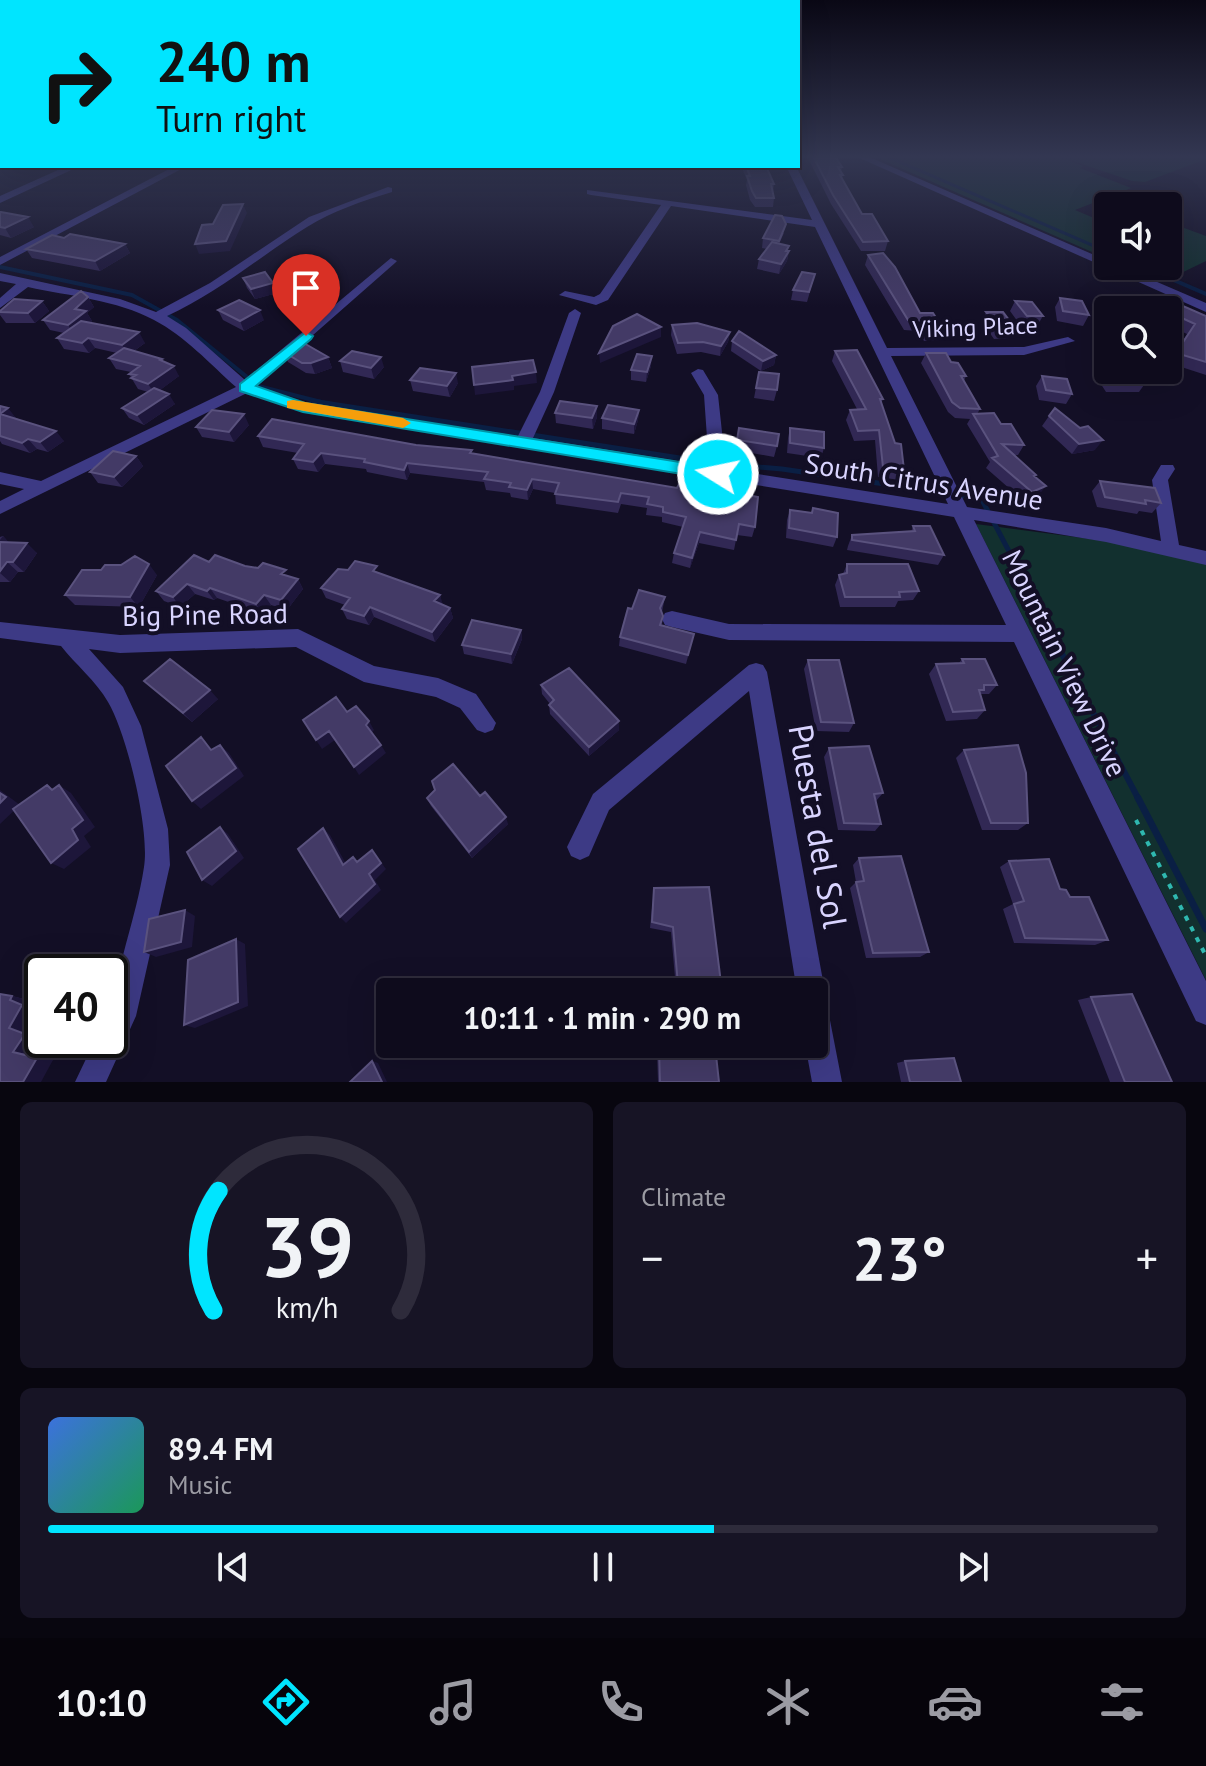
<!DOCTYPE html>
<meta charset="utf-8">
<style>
:root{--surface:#0e0b1c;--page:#171425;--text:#f1f3f6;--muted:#9b9ba3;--line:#2e2b3b;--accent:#00e5ff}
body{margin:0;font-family:"PT Sans",sans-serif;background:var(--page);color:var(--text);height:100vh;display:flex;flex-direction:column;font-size:30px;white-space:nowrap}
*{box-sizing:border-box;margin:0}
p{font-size:26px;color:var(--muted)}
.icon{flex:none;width:44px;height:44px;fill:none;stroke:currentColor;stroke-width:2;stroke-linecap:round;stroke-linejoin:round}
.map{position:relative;height:1082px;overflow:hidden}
.sheet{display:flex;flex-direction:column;gap:20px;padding:20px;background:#08060f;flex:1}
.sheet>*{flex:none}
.top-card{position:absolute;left:0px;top:0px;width:800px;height:168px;box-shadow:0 8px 32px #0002,0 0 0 2px var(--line);background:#00e5ff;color:#111;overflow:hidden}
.fabs{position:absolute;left:1094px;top:192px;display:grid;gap:16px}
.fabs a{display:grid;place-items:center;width:88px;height:88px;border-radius:8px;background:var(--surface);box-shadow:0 8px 32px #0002,0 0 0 2px var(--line);font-size:40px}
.speed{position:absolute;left:24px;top:954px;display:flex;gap:16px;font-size:40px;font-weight:700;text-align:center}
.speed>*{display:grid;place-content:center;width:104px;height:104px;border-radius:50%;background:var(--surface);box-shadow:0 8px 32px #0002,0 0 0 2px var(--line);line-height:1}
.speed .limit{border:4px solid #111;border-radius:12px;background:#fff;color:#111}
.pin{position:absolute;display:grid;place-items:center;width:68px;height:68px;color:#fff;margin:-82px -34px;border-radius:50% 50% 50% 0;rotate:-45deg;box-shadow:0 0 8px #0007}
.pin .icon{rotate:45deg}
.me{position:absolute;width:88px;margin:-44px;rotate:280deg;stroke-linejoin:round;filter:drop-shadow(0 0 6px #0008)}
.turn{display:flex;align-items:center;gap:28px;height:168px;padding:0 24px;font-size:36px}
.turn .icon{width:104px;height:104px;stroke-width:2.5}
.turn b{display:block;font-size:56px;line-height:68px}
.big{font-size:60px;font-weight:700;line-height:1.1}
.sheet .card{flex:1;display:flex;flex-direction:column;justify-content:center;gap:12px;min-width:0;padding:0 28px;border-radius:12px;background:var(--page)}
.sheet .dial{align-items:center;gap:0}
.dial svg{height:208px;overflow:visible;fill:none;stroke:var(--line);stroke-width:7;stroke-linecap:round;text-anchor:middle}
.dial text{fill:var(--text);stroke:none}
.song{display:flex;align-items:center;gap:24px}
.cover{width:96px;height:96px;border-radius:12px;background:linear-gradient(135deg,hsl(220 70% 55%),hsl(150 70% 35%))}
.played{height:8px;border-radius:4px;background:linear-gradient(90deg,var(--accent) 60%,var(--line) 60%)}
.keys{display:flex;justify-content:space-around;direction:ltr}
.heat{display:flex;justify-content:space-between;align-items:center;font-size:44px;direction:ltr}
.sheet .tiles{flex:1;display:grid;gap:20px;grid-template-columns:1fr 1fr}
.card:last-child{grid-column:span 2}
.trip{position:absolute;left:376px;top:978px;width:452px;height:80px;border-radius:8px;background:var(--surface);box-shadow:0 8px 32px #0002,0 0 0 2px var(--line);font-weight:700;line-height:80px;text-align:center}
.menu{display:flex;height:128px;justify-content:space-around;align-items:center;background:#06040b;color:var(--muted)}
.menu .icon{width:56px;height:56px}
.menu .current{color:var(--accent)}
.menu b{font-size:36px;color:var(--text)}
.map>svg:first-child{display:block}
.green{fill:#12302f}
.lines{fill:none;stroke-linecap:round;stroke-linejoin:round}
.stream-far4{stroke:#0a1f44;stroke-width:3}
.stream-far3{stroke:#0a1f44;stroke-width:4}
.stream-far2{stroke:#0a1f44;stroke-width:5}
.stream-far1{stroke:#0a1f44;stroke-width:6}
.stream{stroke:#0a1f44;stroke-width:7}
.path{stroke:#2fb8b0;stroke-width:4;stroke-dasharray:5 7;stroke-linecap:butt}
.minor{fill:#3d3a85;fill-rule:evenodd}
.wall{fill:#312854}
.shaded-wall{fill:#1d163a}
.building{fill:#433a66;stroke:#5a527e;stroke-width:2}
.route{fill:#00e5ff;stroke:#0095a6;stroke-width:2}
.slow{fill:#f59e0b}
.labels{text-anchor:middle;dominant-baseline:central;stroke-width:8;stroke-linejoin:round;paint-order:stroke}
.far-street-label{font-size:24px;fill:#d9d4ff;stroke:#130f26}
.street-label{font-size:28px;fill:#d9d4ff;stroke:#130f26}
.near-street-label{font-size:34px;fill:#d9d4ff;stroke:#130f26}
</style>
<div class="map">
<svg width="1206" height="1082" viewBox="0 0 1206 1082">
<rect width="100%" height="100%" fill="#130f26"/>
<path class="green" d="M873,156H1206V159L1145,182L1132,181L1064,158L1083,166L1080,168L1131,188L1075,210L1108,224V259Z
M1168,222L1206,236V261L1173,277L1149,266H1168Z
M976,524L1106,541L1206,564V980Z"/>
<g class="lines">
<path class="stream-far4" d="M886,156L1108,252"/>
<path class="stream-far3" d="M1141,266L1206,294
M0,267L132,295L177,320L258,386L325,403"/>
<path class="stream-far2" d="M312,401L712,463
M722,464L782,469L946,493
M956,495L981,498L1023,578"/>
<path class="stream-far1" d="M1021,576L1139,800"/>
<path class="stream" d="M1138,798L1206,929"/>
<path class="path" d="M1136,820L1206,956"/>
<path class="minor" d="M855,156H867L1108,261V266H1120L1206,303V312Z
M67,166H80L0,203V196Z
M175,166H187L0,265V257Z
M786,166H796L887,348L1024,347L1068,337L1075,341L1024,355L891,356L967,507L1106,528L1161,541L1152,480L1161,465H1173L1175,469L1168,480L1179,545L1206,551V565L1106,542L974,520L1206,981V1025L1196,1021L1014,642L729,640L672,627L665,625L662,619L665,613L672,611L729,624L1006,625L954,517L303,412L247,393L0,514V501L24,489L0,484V472L41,481L236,387C210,364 185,336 154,320C117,300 69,296 28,287L0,308V298L16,284L0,281V273L120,299L156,312L210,283L309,217L388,187L392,188V192C362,201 333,211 307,227C259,257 218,293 167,316L186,328L245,380L391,258L397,261L395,263L255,386L305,403L518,436L540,392L569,313L575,309L581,313L554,392L533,438L709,466L704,395L691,373L698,369L703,370L718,395L726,469L948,504L815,227L671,206L608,300L596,305L559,295L565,291L594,297L600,294L661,205L591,195L587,194V190L812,220Z
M0,622L120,635L298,629L374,666L438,678L476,694L496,723L493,730L485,733L477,730L460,708L436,697L364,682L296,647L120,653L89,649L123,687L141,726L168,829L170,865L136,1016L106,1082H75L95,1040H110C110,980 135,926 144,867C150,830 127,734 108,702C96,681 75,664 61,646L0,638Z
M756,663L763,665L767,672L825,992L822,999L828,1010L842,1082H812L805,1044H814V992H797L749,691L609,810L589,856L580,860L571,856L567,847L593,794L749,665Z"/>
</g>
<path class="wall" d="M807,156H835L842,167L841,172L843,175L842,179L862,214L888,241L885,251H861L831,204Z
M741,166H766L774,184L773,192L774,198L773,207H755L750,200L746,185L747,180Z
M0,212L34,227L11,238L0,235Z
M784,233L779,244L789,251L787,261L779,274L757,269L759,259L767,249L762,248L763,238Z
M64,238L125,244L130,253L100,271L32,258L26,249Z
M868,255L920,313L944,330L940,340L924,341L918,331L904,330L865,265Z
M815,274L807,302L791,300L793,290Z
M243,278L273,283L277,293L255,299L247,288Z
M88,297L94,307L87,313L92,321L90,323L145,343L134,351L164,362L179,376L160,390L175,404L144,425L129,418L122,408L148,392L138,389L129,374L131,372L116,369L109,358L117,353L95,348L89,353L64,349L57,338L64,333L50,330L43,320Z
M1060,298L1089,315L1083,326L1057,321L1055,307Z
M42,301L49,311L35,323H6L0,315V311Z
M1015,301L1043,316L1037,326H1021L1010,311Z
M1176,303L1206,316V375L1169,363L1187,334L1168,325V316Z
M218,310L264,320L244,331L223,320Z
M986,312L1015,328L1010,338L994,339L982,322Z
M672,325L730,332L728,342L720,356L701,352L677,354L671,335Z
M732,341L776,355L774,365L761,371L731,351Z
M835,351L883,399L881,404L904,470L900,480L878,477L875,440L854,441L846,420L850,410L857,409L832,361Z
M284,352L328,357L332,368L315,374L306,373L288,362Z
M926,353L951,362L966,376L964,381L980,409L977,414L1001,424L1024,445L1018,455H1014L1034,477L1038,496L1025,502L986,468L990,462L967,424L970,419L955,418L948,412L921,363Z
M340,361L384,367L374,379L343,372Z
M651,366L646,382L631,380V370Z
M1104,368L1108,370H1160L1144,379L1146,382L1139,392H1106L1097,378Z
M759,372L777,390L774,401L754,398Z
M1042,376L1072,394L1066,404L1039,400L1036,386Z
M410,380L458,383L450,397L413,391Z
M0,406L16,418L64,441L48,452L37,449L30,453L2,444L0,441Z
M597,406V417L593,429L556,423L555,413Z
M639,410L638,420L634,434L602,429V418Z
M1049,416L1095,450L1072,454L1042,426Z
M249,425L234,442L202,437L196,427Z
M739,428L777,446L774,457L735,450Z
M790,428L824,448L821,458L787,453L788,438Z
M258,436L416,445L690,491L755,527L752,537L737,535L734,550L699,543L690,568L672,563L674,553L683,527L662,522V517L646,515L647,508L621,504L618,513L556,504L555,493L533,489L528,500L511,497L510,493L486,490L484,482L410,473L407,480L367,472L366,469L325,464L318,472L298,469L293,459L298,453L263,447Z
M136,456L143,466L122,487L98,483L90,472Z
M1100,481L1161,503L1152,513L1139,511L1137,514L1097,507L1092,491Z
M813,508L837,537L833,547L786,538L787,520L790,510L812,513Z
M913,526L944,555L938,565L847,550L848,546L852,535L911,532Z
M3,536L9,543L37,553L24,572H18L10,582H0V537Z
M847,564L919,591L913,600L898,601L895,607H840L835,585L839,575L843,574Z
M245,566L298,579L303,589L287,610L271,605L263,614L217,598L214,600L195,594L180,607L164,601L156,591Z
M380,573L440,595L442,605L450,608L453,618L435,642L374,617L369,625L347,619L342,609L345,605L326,598L321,588Z
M157,575L139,607L75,605L65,595Z
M665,597L662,612L663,616L662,625L694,634L686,664L619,646L620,637L632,609Z
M521,630L522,639L512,664L464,654L462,645Z
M962,659L997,685L989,694H980L985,710L977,719L946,721L929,674L936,664L959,663Z
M808,660L854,723L849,732L816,731L804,669Z
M144,681L218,699L192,722Z
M541,685L619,721V730L589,756L550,714L549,705L550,704L542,694Z
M829,748L883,793L876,801L881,824L875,831L838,830L824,757Z
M964,750L1028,823L1018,830H982L956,758Z
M480,796L508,824L472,858L431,806L427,798Z
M859,858L929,952L920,957L866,958L850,888L856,882L853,865Z
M1009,861L1060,889L1070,897L1108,940L1095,945L1014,943L1003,909L1013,904L1000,867Z
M654,888L721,983L718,987L676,989L671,932L650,928Z
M12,996L28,1000L26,1004L38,1008L25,1030L41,1037L30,1054L53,1060L0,1082Z
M1091,997L1172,1082H1110L1078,1000Z
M659,1049L719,1082H658L657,1052Z
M905,1061L961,1082H901L897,1063Z"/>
<path class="shaded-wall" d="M243,204L247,213L230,251L199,254L195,244Z
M28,217L34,227L11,238L5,228Z
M125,244L130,253L100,271L95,261Z
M789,246L787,261L779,274L781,264L786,251Z
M273,283L277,293L255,299L251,289Z
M88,297L94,307L87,313L92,321L75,336L68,325L75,309Z
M42,301L49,311L35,323L28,313Z
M260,310L264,320L244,331L240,321Z
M661,327V337L600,363L599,353Z
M139,332L145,343L128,355L122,345Z
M730,332L728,342L720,356L721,346Z
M88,338L95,348L89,353L82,343Z
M776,355L774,365L761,371L763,361Z
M652,356L651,366L646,382L647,372Z
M328,357L332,368L315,374L311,363Z
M381,357L384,367L374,379L371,368Z
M174,366L179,376L155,394L148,384Z
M1149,370H1160L1143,379Z
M536,372L537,383L514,386V390L475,395L474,385L512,376Z
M456,373L458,383L450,397L447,386Z
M169,394L175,404L144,425L137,415Z
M597,406V417L593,429L592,418Z
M8,408L16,418L0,414Z
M639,410L638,420L634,434V424Z
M244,414L249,425L234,442L229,432Z
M56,431L64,441L48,452L40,442Z
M28,439L37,449L30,453L22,443Z
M1103,440L1095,450L1072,454L1079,444Z
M321,453L325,464L318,472L313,462Z
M136,456L143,466L122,487L114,477Z
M407,463L410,473L407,480L404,470Z
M532,479L533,489L528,500L527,490Z
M1046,486L1038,496L1025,502L1032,492Z
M700,532L699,543L690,568L692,558Z
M3,536L13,547L0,544V540Z
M27,543L37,553L24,572L13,562Z
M7,562L18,572L10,582L0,573Z
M149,564L157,575L139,607L130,597Z
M298,579L303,589L287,610L281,600Z
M187,584L195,594L180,607L173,597Z
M210,588L217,598L214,600L207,591Z
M264,595L271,605L263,614L256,604Z
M440,595L443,605L434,601Z
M370,607L374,617L369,625L364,616Z
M450,608L453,618L435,642L432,632Z
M521,630L522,639L512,664L511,654Z
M210,690L218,699L192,722L183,713Z
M369,721L374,730L371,734L366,725Z
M619,721V730L589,756V747Z
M329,731L335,740L322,749L316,740Z
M220,745L229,753L244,776L201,809L192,801Z
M381,745L386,753L359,775L354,767Z
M59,785L71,793L95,827L84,836L91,847L64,869L51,863L72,829Z
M0,790L20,805L0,824Z
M506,817L508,824L472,858L469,852Z
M220,827L228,834L244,858L212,886L202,880Z
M323,828L330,835L350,871L343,865Z
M372,850L386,869L375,880L381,890L346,923L340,917L369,874Z
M185,910L195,916L192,947L156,957L144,952Z
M236,939L245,944L248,1006L195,1028L184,1025Z
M12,996L28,1000L26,1004L38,1008L25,1030L41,1037L30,1054L13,1052L9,1028L10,1000Z
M37,1058L53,1060L41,1082H23Z
M372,1061L378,1063L387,1082H382Z"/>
<path class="building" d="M813,156H835L842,167H838L843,175H840L862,214H872L888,241L863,242L833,195Z
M746,166H766L774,184H771L774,198H756L752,191L747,176H750Z
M243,204L226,241L195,244L202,225L213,224L223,205Z
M0,212H1L28,217L5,228L0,227Z
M775,215L782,216L786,224L779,241L763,238Z
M70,234L125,244L95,261L26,249L52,235L64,238Z
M772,242L789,246L786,251H789L781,264L759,259Z
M883,253L895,267L920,313H933L944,330L929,331L922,321L908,320L868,255Z
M265,272L273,283L251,289L243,278Z
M802,272L815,274L809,292L793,290Z
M81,291L88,297L75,309L86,311L68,325L43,320Z
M1060,298L1082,301L1089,315L1063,311Z
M14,299L42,301L28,313L0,312V311Z
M239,300L260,310L240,321L218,310Z
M1015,301L1032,302L1043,316H1027Z
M1176,303L1206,316V362L1176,353L1195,324L1171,313Z
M986,312H1003L1015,328H999Z
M637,314L661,327L599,353L613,326Z
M81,321L139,332L122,345L88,338L82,343L57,338Z
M697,323L730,332L721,346L703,342L678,343L672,325Z
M739,331L776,355L763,361L732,341Z
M302,342L328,357L311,363H302L284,352Z
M124,348L162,359L160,360L174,366L148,384L131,378L136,375L129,374L140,366L109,358Z
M857,350L883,399H880L895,443L901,444L904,470L883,467L879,430L858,431L850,410L866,409L835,351Z
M352,351L381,357L371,368L340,361Z
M926,353H946L951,362L958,363L966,376H961L980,409L960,408L952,402Z
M637,354L652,356L647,372L631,370Z
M533,360L536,372L512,376L513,380L474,385L472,367Z
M420,368L456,373L447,386L410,380Z
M1104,368H1108V370H1135L1146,382H1113Z
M759,372L779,374L777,390L756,388Z
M1042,376L1067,379L1072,394L1046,390Z
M154,388L169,394L137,415L122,408Z
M560,401L597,406L592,418L555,413Z
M608,405L639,410L634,424L602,418Z
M0,406L8,408L0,414L56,431L40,442L28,439L22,443L0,436Z
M1055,408L1080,428L1088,426L1103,440L1079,444L1049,416Z
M212,410L244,414L229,432L196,427Z
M994,413L1001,424H1011L1024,445L1002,444L1036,475L1034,476L1046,486L1032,492L992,458L998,456L973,414Z
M272,419L416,445L472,450L470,453L677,488L679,484L690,486V491L721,496L722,490L758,497L755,527L739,524L736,540L700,532L692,558L674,553L686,517L663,512V507L647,504L649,497L621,493L618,502L555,494L559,483L532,479L527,490L509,487L511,483L484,479L488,472L407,463L404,470L364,462L365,459L321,453L313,462L293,459L304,444L258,436Z
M739,428L779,434L777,446L737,440Z
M790,428L824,432V448L790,443Z
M113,451L136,456L114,477L90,472Z
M1100,481L1155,488L1161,503L1145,500L1146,504L1105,497Z
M813,508L838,513L837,537L789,528L790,510L812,513Z
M913,526H930L944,555L852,540V535L915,531Z
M0,542L27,543L13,562H7L0,571Z
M194,555L209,562L215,555L245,566L258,568L263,563L286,570L281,574L298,579L281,600L264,595L256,604L210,588L207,591L187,584L173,597L156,591Z
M135,556L149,564L130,597L65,595L82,570H101L105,565H121Z
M355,561L377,566L373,571L440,595L434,601L450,608L432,632L370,607L364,616L342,609L350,598L321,588L338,569L348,570Z
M847,564H908L919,591L899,592L900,597H845L839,575L847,573Z
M639,590L665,597L660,608L663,616L660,625L694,634L688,655L620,637L628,608L632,609Z
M472,620L521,630L511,654L462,645Z
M170,659L210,690L183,713L144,681Z
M962,659H985L997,685H984V690H979L985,710L953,712L936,664L964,663Z
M808,660H839L854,723L821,722Z
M569,668L619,721L589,747L549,705L554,700L541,685Z
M336,697L347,712L356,706L369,721L366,725L381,745L354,767L329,731L316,740L303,720Z
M201,737L211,750L220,745L236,768L192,801L166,766Z
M1018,745L1026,773L1028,823H991L964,750Z
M869,746L883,793L874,794L881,824L844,823L829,748Z
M453,764L480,796L485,792L506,817L469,852L427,798L435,790L432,781Z
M47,785L52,790L59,785L83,820L72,829L78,840L51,863L13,809Z
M0,793L6,797L0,803Z
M220,827L236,851L202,880L187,852Z
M323,828L343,865L353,857L357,862L372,850L381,863L369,874L375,884L340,917L298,849Z
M901,856L929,952L873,953L856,882L864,881L859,858Z
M1049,859L1060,889L1066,890L1070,897H1089L1108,940L1025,938L1014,904L1024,901L1009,861Z
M709,887L721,983L678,985L673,927L652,922L654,888Z
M185,910L181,942L144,952L149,919Z
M236,939L238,1002L184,1025L188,960Z
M0,994L12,996L10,1000L22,1005L9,1028L25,1034L13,1052L37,1058L23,1082H0Z
M1132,994L1172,1082H1125L1091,997Z
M715,1046L719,1082H660L659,1049Z
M954,1058L961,1082H910L905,1061Z
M372,1061L382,1082H350Z"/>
<linearGradient id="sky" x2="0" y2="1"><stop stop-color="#0a0815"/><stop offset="0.51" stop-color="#333752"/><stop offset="1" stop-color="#333752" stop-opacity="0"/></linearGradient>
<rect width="1206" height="307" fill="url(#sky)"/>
<path class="route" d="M306,332L313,336L311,339L256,386L305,403L718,468L727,474L718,480L303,412L240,391V384Z"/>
<path class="slow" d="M293,400L403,418L411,423L403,428L287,408V401Z"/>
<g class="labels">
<g class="far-street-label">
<text transform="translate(975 327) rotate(-2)">Viking Place</text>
</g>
<g class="street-label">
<text transform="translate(924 481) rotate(9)">South Citrus Avenue</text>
<text transform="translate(205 614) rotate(-1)">Big Pine Road</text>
<text transform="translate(1065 663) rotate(64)">Mountain View Drive</text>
</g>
<g class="near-street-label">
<text transform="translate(819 826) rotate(80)">Puesta del Sol</text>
</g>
</g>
</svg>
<div class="fabs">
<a><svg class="icon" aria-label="sound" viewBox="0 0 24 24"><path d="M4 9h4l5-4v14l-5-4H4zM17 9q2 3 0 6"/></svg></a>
<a><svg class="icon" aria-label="search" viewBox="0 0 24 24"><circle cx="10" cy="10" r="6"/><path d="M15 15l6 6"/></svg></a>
</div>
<div class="speed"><div class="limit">40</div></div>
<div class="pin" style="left:306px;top:336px;background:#d93025"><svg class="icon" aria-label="arrive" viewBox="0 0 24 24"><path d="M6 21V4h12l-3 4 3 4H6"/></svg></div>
<svg class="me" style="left:718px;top:474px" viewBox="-20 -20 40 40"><circle r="17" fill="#00e5ff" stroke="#fff" stroke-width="3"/><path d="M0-11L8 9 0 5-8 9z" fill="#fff"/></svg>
<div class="trip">10:11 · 1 min · 290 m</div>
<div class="top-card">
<div class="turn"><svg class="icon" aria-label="right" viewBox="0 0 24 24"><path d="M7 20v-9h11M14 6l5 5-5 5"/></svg><div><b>240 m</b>Turn right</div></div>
</div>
</div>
<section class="sheet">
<div class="tiles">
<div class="card dial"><svg viewBox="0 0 100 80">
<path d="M14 69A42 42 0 1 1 86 69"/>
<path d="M14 69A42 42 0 0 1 16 23" stroke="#00e5ff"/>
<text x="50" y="56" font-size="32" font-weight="700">39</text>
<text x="50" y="72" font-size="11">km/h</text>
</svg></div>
<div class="card"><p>Climate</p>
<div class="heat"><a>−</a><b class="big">23°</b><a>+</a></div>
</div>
<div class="card">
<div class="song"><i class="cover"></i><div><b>89.4 FM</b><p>Music</p></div></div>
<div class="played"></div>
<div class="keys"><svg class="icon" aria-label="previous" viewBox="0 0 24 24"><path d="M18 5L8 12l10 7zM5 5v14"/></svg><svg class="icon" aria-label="pause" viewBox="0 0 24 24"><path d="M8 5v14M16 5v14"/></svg><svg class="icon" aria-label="next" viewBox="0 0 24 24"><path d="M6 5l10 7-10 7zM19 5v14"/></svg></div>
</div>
</div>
</section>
<nav class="menu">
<b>10:10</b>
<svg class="icon current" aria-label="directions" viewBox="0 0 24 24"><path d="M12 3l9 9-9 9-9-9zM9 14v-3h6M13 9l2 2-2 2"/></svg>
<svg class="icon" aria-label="music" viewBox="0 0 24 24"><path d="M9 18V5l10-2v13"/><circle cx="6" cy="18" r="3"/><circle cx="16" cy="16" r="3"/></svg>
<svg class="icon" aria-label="phone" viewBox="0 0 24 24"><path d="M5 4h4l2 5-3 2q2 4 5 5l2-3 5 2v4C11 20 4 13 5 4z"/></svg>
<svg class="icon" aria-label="climate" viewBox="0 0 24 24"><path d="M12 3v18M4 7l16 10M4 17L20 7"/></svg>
<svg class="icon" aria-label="car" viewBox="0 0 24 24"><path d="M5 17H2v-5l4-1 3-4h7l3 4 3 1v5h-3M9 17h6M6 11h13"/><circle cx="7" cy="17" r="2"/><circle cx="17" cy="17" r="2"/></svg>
<svg class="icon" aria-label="filters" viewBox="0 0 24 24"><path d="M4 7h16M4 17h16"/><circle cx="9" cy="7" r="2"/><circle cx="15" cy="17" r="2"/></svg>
</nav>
